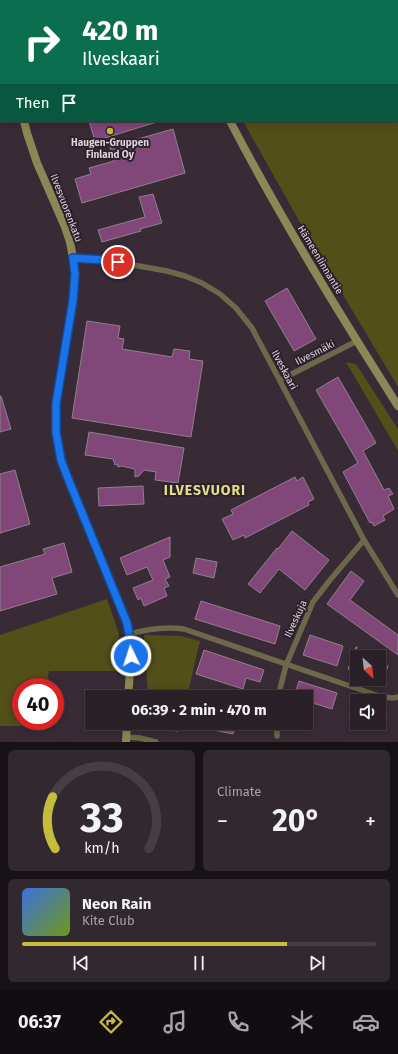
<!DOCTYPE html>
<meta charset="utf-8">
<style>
:root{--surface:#2a2028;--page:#322830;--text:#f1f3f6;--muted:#a5a3a8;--line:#463e45;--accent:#c6bc3c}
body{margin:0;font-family:"Fira Sans",sans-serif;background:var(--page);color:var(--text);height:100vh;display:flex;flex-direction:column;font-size:15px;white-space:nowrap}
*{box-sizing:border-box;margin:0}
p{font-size:13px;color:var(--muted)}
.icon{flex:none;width:22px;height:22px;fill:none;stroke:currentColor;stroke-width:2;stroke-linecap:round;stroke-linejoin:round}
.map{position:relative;height:742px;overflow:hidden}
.side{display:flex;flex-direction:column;gap:8px;padding:8px;background:#171216;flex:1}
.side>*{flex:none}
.banner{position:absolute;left:0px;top:0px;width:398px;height:122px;box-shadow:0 2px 10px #0003,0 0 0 1px var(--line);background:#0b6e4f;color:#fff;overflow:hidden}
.needle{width:26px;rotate:153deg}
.fabs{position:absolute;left:350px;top:650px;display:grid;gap:8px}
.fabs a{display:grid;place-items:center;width:36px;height:36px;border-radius:0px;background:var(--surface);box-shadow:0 2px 10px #0003,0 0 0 1px var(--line);font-size:20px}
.speed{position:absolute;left:12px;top:678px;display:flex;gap:8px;font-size:20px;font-weight:700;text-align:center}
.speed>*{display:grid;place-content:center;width:52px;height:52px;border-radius:50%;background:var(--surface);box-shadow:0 2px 10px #0003,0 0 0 1px var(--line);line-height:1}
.speed .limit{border:6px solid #d22;background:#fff;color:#111}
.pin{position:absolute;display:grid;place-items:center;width:34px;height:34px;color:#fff;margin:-17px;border:2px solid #fff;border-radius:50%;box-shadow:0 1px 4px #0007}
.me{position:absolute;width:44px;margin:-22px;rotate:356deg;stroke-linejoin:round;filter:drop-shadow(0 0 3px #0008)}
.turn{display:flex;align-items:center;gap:14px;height:84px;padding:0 16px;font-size:18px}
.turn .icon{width:52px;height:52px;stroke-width:2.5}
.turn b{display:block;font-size:28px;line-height:34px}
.then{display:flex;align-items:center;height:38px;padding:0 16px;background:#0003;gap:8px;font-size:15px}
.big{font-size:30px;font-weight:700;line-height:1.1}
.side .tile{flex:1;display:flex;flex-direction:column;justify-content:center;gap:6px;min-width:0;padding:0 14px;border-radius:6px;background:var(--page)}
.side .dial{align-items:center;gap:0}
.dial svg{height:104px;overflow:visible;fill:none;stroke:var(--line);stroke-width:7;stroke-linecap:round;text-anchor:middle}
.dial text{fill:var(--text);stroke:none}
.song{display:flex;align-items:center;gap:12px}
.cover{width:48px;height:48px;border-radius:6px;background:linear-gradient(135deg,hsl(220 70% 55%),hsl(80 70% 35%))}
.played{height:4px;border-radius:2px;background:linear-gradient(90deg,var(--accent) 75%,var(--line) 75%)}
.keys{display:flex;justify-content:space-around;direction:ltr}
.heat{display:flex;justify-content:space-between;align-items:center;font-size:22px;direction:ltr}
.side .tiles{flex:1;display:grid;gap:8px;grid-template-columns:1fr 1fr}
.tile:last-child{grid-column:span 2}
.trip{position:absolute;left:85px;top:690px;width:228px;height:40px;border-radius:0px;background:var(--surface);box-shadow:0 2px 10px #0003,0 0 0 1px var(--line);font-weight:700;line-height:40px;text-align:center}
.tab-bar{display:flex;height:64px;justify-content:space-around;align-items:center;background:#110d10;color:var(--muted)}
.tab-bar .icon{width:28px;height:28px}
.tab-bar .on{color:var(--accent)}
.tab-bar b{font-size:18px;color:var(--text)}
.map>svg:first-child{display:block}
.green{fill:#534f18}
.building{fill:#814779;stroke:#8f808c}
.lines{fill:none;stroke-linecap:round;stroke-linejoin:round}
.street{stroke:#6b6949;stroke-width:5.5}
.secondary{stroke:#8c8855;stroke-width:8}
.route-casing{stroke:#114b97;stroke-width:10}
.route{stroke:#1a73e8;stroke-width:7}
.poi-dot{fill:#c6bc3c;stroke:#2d212b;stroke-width:1.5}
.labels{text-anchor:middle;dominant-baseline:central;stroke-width:4;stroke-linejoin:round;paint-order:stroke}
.poi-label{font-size:10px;font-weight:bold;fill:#ddd4db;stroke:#2d212b}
.street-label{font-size:10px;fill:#ddd4db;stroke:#2d212b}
.district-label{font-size:14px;font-weight:bold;letter-spacing:1px;fill:#e3dd8e;stroke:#2d212b}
</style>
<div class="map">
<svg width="398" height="742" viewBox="0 0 398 742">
<rect width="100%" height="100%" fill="#382b35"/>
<path class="green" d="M178,0H398V387L302,226L243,121H397V1H178Z
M346,362L356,364L398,429V451Z
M107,599L119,634L118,671H49L46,687H21V721H42V726H0V635Z
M144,635L181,636L200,641L187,697H148L145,653Z
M156,723H180L178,733Z"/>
<path class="building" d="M89,121H157V122L95,141Z
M173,129L185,173L82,203L75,179L91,174L89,168L114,161L110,147Z
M153,194L162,223L140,229L141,231L102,242L98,230L145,217L139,197Z
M287,288L316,339L294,351L265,301Z
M87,321L120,326L118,338L124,339L122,349L172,357L174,349L190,351L189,359L203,361L191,437L72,418Z
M338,377L376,443L363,451L384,490L389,488L393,494L388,496L394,509L383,516L385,520L374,526L372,522L370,523L343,472L358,463L316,390Z
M0,396H1L11,429L0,432Z
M89,432L184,448L178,483L155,480L156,472L144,470L139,476L135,477V469L121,466L118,467L117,464L115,465L113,459L85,455Z
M15,470L30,524L0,533V474Z
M295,477L297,481L303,477L314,499L308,502L309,505L245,538L244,535L233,540L222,519L233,514L231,510Z
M143,486L144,504L99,506L98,488Z
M292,531L329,560L305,590L279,569L260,593L248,584L277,548L278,549Z
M170,537V557L163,560L170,577L165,579L169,586L164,588L167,596L144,606L141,598L138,600L133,588L153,580L147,567L127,575L120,558Z
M64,543L72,572L52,578L57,594L0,611V567L45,554L43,549Z
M196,558L217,562L214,578L193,573Z
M351,571L364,581L350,600L398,635V655L327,604Z
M201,601L280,626L275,644L195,619Z
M310,635L343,646L337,666L303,655Z
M356,647H357V672L348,669Z
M204,650L264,670L260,682L246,678L243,689L196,674Z
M379,663L388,666L383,681L379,680Z
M299,681L337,693L332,709L306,701V697H294Z
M356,698H357V721L349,718Z
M379,709L387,712L383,724L379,723Z
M190,723H236L233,734L190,725Z"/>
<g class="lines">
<path class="street" d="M73,258L105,260L167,271L185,276L202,283L220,294L236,308L252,328L364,540L398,595
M280,380L357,341
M129,634C147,629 165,626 184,629L382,697L393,698L398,697
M278,697L286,665L313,602L330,580L364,540
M277,736V723
M126,737L140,738L156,742"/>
<path class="secondary" d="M170,0V1
M16,1V0
M24,121L27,133L37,163L65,227L70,242L73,258L75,274L73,300L56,404V432L61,459L67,476L127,623C133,647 130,672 128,697
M230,121C281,219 339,313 398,406
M126,742L127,723"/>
</g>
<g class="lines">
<defs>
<path id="route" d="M118,262L105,260L73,258L75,274L73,300L56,404V432L61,460L67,476L127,623L129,634L131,656"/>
</defs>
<use href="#route" class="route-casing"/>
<use href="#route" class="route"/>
</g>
<circle class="poi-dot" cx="110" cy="131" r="4"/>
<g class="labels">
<g class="poi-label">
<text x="110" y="143">Haugen-Gruppen<tspan x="110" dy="12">Finland Oy</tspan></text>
</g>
<g class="street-label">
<text transform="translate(66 208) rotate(69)">Ilvesvuorenkatu</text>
<text transform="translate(320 260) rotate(59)">Hämeenlinnantie</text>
<text transform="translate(315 353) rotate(-27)">Ilvesmäki</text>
<text transform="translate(284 370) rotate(62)">Ilveskaari</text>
<text transform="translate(296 619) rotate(-65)">Ilveskuja</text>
</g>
<g class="district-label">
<text x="205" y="490">ILVESVUORI</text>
</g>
</g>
</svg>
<div class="fabs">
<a><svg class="needle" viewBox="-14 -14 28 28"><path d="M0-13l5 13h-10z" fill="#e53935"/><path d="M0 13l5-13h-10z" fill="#a5a3a8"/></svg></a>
<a><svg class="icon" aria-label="sound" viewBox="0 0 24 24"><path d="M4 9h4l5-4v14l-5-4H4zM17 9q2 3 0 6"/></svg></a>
</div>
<div class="speed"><div class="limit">40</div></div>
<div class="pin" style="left:118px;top:262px;background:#d93025"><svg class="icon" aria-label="arrive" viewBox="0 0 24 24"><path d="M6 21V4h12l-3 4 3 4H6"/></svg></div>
<svg class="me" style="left:131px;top:656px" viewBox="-20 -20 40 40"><circle r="17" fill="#1a73e8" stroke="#fff" stroke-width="3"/><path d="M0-11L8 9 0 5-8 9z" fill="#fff"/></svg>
<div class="trip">06:39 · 2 min · 470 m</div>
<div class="banner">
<div class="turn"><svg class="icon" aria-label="right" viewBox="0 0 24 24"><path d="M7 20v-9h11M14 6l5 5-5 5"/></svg><div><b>420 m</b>Ilveskaari</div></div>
<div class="then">Then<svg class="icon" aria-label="arrive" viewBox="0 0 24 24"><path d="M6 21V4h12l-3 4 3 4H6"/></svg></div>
</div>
</div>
<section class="side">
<div class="tiles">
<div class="tile dial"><svg viewBox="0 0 100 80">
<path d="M14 69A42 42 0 1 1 86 69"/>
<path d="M14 69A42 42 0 0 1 12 29" stroke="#c6bc3c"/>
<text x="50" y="56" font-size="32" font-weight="700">33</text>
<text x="50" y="72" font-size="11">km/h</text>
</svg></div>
<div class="tile"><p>Climate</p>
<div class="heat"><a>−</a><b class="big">20°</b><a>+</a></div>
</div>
<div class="tile">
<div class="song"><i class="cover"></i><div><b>Neon Rain</b><p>Kite Club</p></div></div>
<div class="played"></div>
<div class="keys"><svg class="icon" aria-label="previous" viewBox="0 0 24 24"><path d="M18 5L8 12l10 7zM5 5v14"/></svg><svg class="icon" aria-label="pause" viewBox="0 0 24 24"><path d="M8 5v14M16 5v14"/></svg><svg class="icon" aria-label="next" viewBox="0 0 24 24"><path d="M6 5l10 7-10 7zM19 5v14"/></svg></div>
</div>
</div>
</section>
<nav class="tab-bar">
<b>06:37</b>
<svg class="icon on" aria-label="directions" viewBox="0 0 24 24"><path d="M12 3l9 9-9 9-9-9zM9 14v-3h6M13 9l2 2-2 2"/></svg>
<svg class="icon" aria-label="music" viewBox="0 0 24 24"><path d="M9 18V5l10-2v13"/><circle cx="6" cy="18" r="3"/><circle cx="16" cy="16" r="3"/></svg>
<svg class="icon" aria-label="phone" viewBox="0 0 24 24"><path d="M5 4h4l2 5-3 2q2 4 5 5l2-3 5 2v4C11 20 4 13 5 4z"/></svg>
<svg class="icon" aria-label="climate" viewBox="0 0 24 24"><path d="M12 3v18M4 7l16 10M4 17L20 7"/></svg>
<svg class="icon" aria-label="car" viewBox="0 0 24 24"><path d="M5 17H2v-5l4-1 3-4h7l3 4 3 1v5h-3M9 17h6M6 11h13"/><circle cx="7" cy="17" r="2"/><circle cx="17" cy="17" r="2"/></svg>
</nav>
